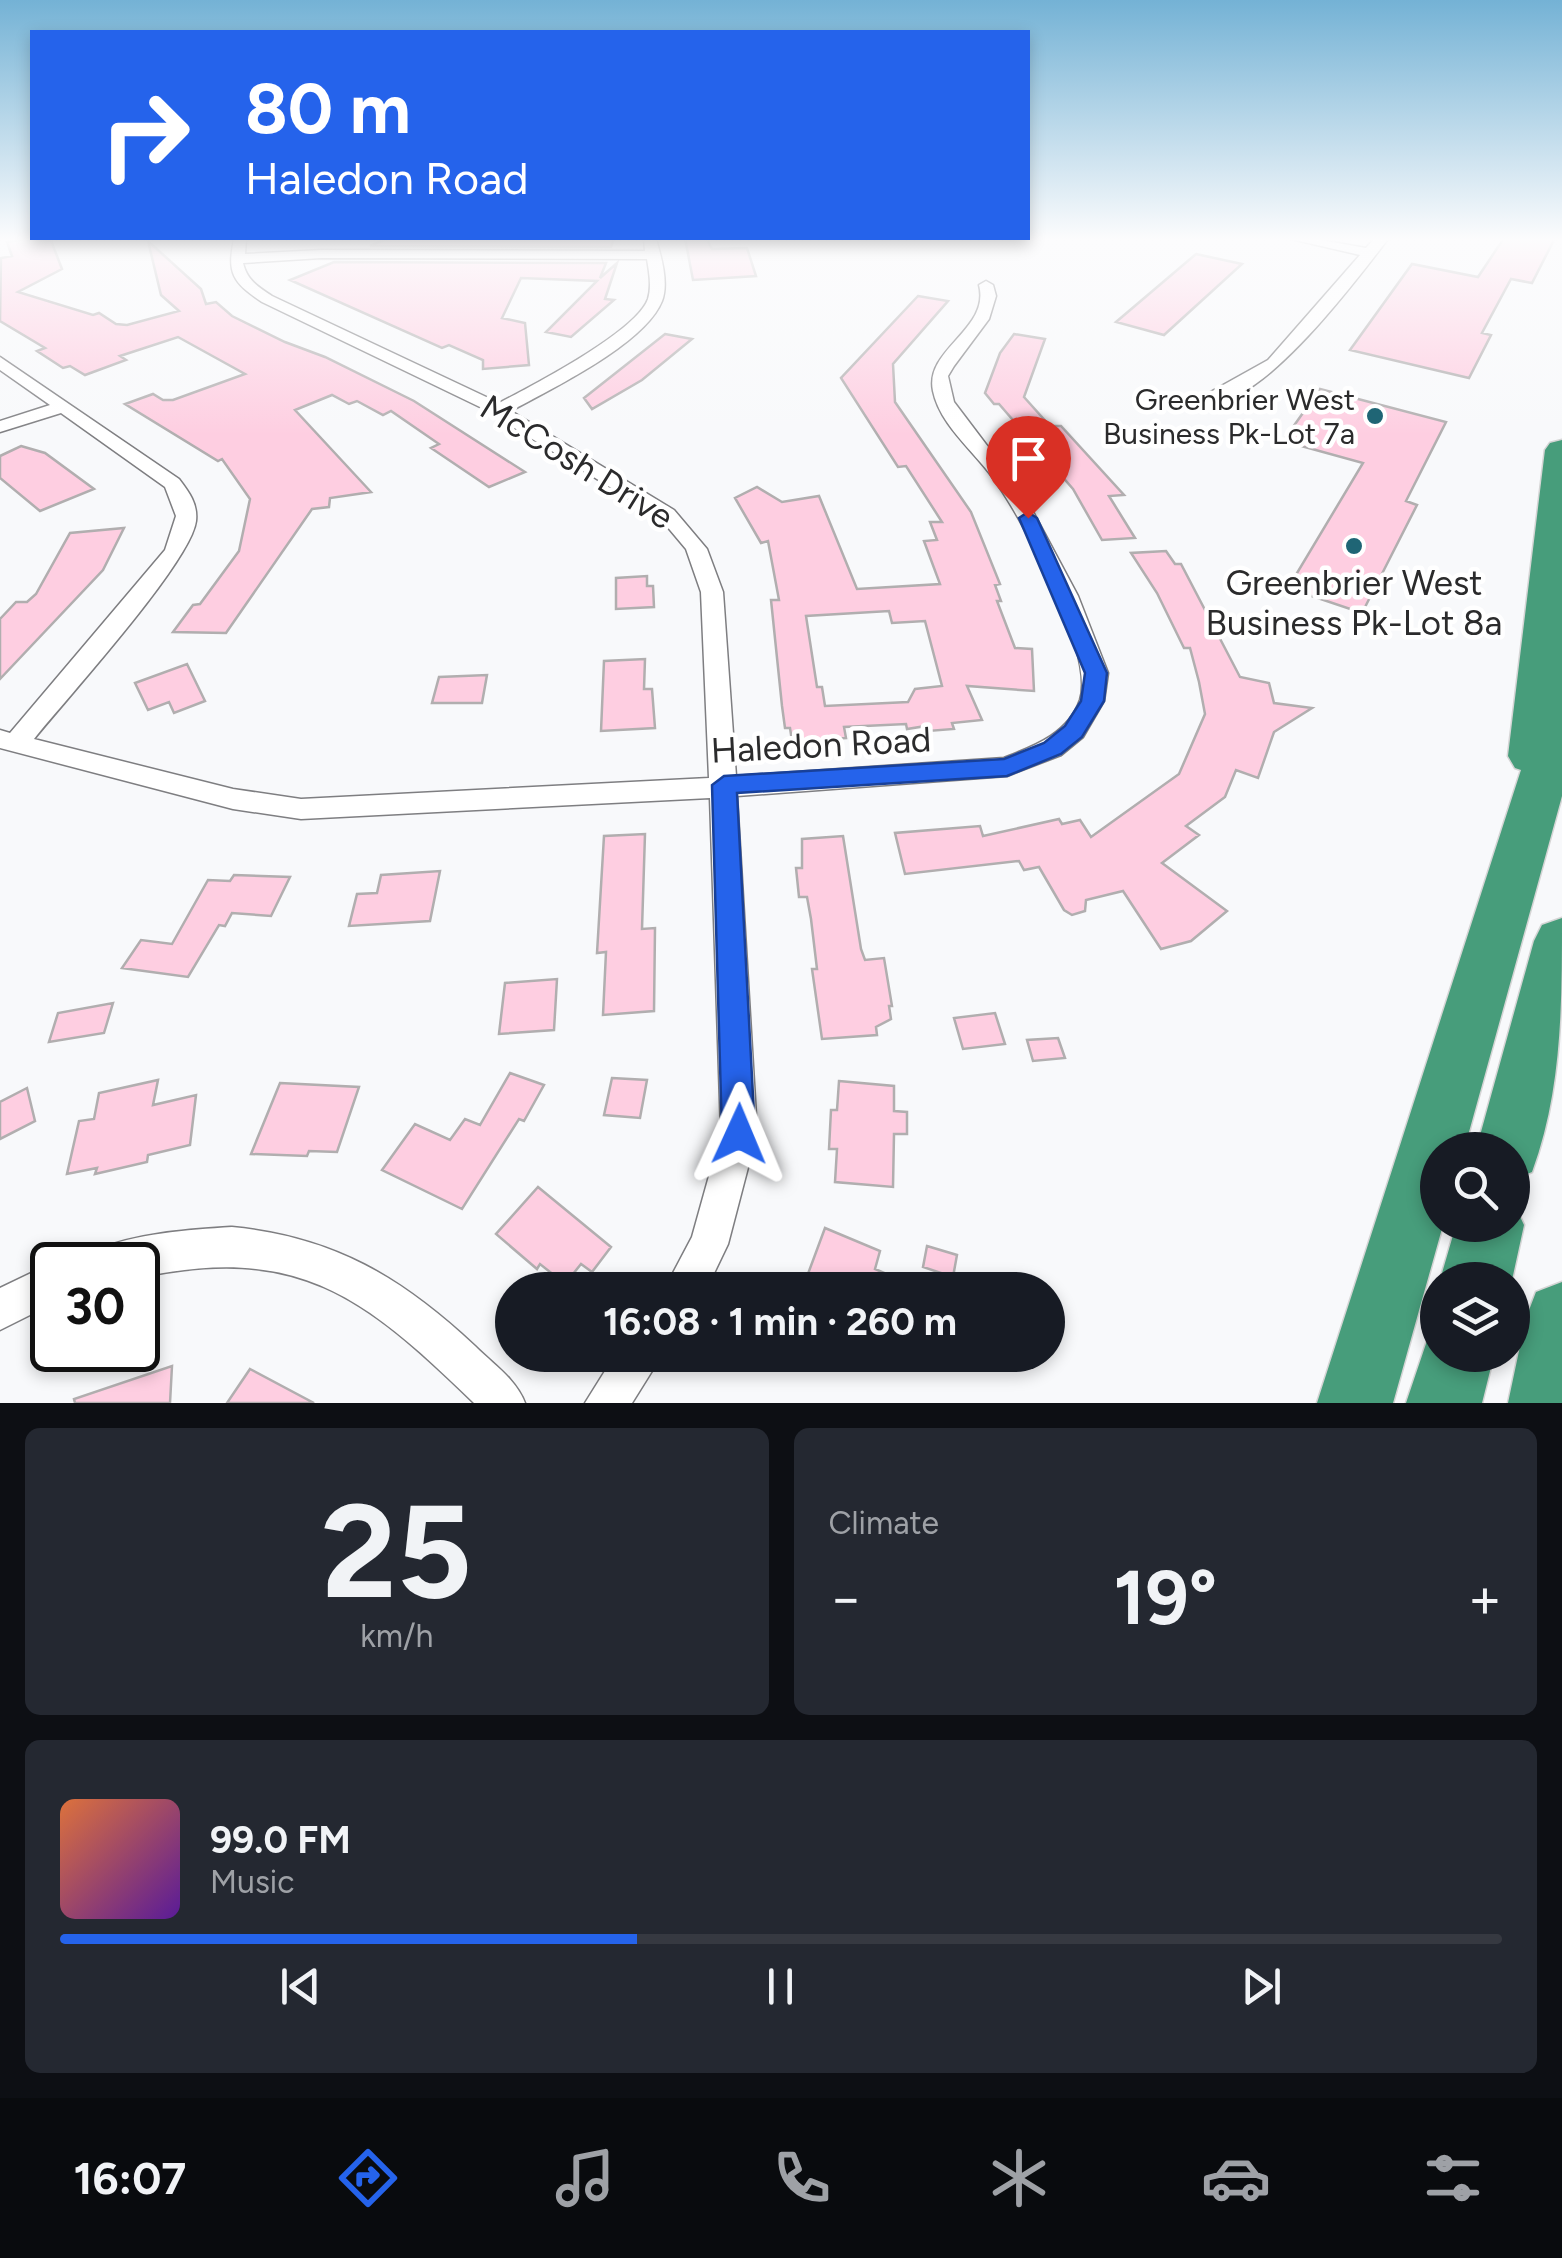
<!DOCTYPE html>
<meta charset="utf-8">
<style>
:root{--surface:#171b24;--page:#242831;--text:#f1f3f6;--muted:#9ea1a6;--line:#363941;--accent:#2563eb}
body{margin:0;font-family:Figtree,sans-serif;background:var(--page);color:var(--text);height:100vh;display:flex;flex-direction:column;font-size:38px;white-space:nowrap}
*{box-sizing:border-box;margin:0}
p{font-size:32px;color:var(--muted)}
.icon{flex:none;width:55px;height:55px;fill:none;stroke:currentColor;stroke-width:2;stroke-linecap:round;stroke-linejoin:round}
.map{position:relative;height:1403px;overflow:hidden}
.drawer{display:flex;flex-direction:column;gap:25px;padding:25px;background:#0d0f14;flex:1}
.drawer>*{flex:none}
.banner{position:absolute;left:30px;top:30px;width:1000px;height:210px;border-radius:0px;box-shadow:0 5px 15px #0003;background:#2563eb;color:#fff;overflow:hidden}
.controls{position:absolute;left:1420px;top:1132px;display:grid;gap:20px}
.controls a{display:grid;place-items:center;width:110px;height:110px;border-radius:50%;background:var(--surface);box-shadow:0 5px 15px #0003;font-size:50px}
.speed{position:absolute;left:30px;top:1242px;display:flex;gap:20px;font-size:50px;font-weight:700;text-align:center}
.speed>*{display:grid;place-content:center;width:130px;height:130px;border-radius:50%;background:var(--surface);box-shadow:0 5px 15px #0003;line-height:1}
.speed .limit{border:5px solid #111;border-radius:15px;background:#fff;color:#111}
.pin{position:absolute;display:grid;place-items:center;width:85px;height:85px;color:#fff;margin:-102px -42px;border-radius:50% 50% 50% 0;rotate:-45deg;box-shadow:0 0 10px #0007}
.pin .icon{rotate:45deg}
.me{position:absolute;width:110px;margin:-55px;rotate:1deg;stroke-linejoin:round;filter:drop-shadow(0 0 8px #0008)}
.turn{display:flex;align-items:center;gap:35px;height:210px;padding:0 50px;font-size:45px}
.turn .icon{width:130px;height:130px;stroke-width:2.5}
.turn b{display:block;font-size:70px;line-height:85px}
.big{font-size:75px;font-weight:700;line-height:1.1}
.drawer .widget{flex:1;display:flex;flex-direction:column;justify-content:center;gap:15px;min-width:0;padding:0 35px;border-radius:15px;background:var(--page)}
.drawer .dial{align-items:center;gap:0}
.dial b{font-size:130px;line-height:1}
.song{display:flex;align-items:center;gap:30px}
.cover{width:120px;height:120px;border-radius:15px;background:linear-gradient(135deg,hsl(20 70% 55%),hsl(270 70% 35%))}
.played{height:10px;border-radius:5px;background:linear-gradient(90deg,var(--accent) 40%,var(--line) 40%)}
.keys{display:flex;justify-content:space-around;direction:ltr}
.heat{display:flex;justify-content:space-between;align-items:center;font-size:55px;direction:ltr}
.drawer .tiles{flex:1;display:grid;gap:25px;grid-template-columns:1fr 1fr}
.widget:last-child{grid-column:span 2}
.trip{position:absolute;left:495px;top:1272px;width:570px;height:100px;border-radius:50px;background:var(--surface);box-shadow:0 5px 15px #0003;font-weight:700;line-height:100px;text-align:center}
.menu{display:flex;height:160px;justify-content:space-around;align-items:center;background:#090b0e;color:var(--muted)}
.menu .icon{width:70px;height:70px}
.menu .on{color:var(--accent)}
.menu b{font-size:45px;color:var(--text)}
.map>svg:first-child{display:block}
.building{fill:#fecee1;stroke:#b1aeaf;stroke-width:2.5;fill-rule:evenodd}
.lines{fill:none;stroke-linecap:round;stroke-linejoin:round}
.minor-casing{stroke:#7e7e81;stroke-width:3}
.motorway-casing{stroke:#d5d5d5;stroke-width:3}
.minor{fill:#fff;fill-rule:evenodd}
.motorway{fill:#479d7b;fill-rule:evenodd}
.route{fill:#2563eb;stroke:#184099;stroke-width:2.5}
.poi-dot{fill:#1f6575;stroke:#fff;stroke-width:4}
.labels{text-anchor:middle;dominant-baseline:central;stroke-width:9;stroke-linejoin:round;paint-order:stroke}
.far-poi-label{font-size:30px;fill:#2b2b2c;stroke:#fff;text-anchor:end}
.street-label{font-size:35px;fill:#2b2b2c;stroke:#fff}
.poi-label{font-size:35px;fill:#2b2b2c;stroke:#fff}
</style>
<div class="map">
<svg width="1562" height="1403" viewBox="0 0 1562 1403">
<rect width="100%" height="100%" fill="#f8f9fb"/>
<path class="building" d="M29,238H50L62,269L18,292L93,315L99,313L116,324L127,325L179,311L161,295L148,241L201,289L206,304L216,302L232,316L285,342L325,357L414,401L525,472L489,487L431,448L439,444L391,411L383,415L357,401L349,404L332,395L295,410L371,492L330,498L329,507L312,509L226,633L173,632L193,605L200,604L239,551L250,499L222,459L218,461L125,404L153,394L163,400H173L245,374L178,337L120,356L126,360L85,375L70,366L63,368L37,351L45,348L0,321L1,258L12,256L7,242Z
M389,238H614L611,247L370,246Z
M685,238H706L712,249L747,248L756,276L693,280Z
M1504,238H1555L1532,283L1511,279L1482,333L1491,335L1469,378L1350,350L1412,264L1478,277Z
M1196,254L1242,264L1164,335L1116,322Z
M334,262L606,263L600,278L617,263L605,299L614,300L571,337L546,332L597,281L521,278L502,318L525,323L529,365L483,369V360L449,345L442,348L290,280Z
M918,296L948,301L893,364L895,402L971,512L1000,584L995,585L1001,601H997L1015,648L1032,649L1034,691L967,686L982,720L952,723L954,729L928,731L926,726L907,729L906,724L844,727L846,738L792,741L790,728H785L782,706L771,600H779L768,541L761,543L735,498L757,487L782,502L819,496L857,589L940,584L924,541L937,540L930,522H942L906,466L898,467L841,378ZM889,611L892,623L925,621L942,686L915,689L908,702L825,706L822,687H817L806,616Z
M665,334L692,339L642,380L592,409L584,398Z
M1014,334L1045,339L1024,397L1050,426H1061L1124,495L1109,496L1135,538L1102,540L1073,489L999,404H994L985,393L1000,353Z
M1320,389L1446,422L1406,501L1417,505L1362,613L1288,588L1363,463L1283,441Z
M21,446L45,453L94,489L40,511L0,478V456Z
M124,528L103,570L0,679V619L16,602H27L36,594L70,533Z
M1166,551L1175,564H1181L1240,677L1269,683L1274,703L1312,708L1274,732L1258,778L1236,770L1225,797L1186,826L1199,835L1162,863L1227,911L1191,941L1161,949L1123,891L1086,900L1085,911L1072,915L1064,910L1039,867L1024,870L1019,861L905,874L895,833L980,826L983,836L1059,819L1062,824L1080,820L1091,837L1179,774L1205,714L1199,682L1190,648H1184L1157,593L1131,553Z
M647,576V586H653L654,607L616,609V578Z
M645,659L644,689H652L655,728L601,731L604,661Z
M187,664L205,701L174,713L169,702L148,710L135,683Z
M487,675L482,703H432L439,677Z
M645,834L642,929L655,928L654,1011L603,1015L606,952L597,953L604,836Z
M843,836L861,949L865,960L884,958L892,1006H889L891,1019L876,1027L877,1035L822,1039L812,969H817L811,919L807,897H799L796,868H802V839Z
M440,871L430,921L349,926L357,894L377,893L381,875Z
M234,875L290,877L271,916L232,913L225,926L219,925L188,977L122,968L141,940L172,944L208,880L230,881Z
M557,979L554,1030L499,1034L505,983Z
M113,1003L104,1033L49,1042L58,1013Z
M995,1013L1005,1044L963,1049L954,1018Z
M1058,1038L1065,1058L1033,1061L1027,1040Z
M510,1073L544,1085L524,1121L519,1119L462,1209L382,1170L415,1124L450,1140L465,1119L480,1125Z
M612,1078L647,1080L640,1118L604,1115Z
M158,1080L153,1105L196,1095L190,1145L148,1155L147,1162L95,1174L97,1168L67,1174L79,1121L94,1119L99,1093Z
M839,1081L894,1086V1111L907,1112V1134H894L893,1187L835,1182L837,1149H829L831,1110H837Z
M280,1083L359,1087L337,1152L309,1151L307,1156L251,1154Z
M27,1088L35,1121L0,1139V1102Z
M538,1187L611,1247L592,1272L581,1264L565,1284L540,1264L537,1269L496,1234Z
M825,1228L880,1251L875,1269L924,1290H802Z
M927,1246L957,1255L953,1277L923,1267Z
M172,1366L170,1403H75L74,1399Z
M250,1369L314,1403H227Z"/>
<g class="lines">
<defs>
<path id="minor" d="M234,239H246L245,254L321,250L645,251L644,239H656C661,256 669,283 662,301C645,344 551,389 511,411L674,510L707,549L723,592L736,776L1004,758C1034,746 1068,734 1080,700C1095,654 1022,517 993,478C973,450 940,425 933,391C924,349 991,329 979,285L986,281L993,285L996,296L989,319L954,366L948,376L954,402L1023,493L1078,596L1108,673L1104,701L1083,737L1061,755L1007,776L737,796L757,1133L728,1244L706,1290H664L692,1237L721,1133L710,798L301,819L233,809L0,748V730L10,733L165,550L176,516L165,487L61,413L0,432V421L50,405L0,370V357L179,479C189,492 198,504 196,521C191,562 67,698 34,739L233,789L301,799L709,778L701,592L686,549L660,518L482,408L262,302C232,282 227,273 234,239ZM321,258L647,259C649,271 652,287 648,299C636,332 532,386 499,403L272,296C258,287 247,280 243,263Z
M1291,239H1315L1366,248L1374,239H1388C1357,279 1260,410 1207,402V394L1268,360L1360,255Z
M232,1227C334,1237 401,1277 475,1346C493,1364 516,1379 525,1403H474C364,1296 297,1243 138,1278V1265H87L93,1251C137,1233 186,1230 232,1227Z
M52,1263L56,1265H52V1304L0,1330V1288Z
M615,1355H662L632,1403H585Z"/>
<path id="motorway" d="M1562,440V796L1464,1150H1438V1225H1443L1393,1403H1317L1521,770L1515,768L1508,756L1545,450L1550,443Z
M1562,918C1562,1005 1562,1091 1532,1172L1512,1180V1150H1476L1534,941L1542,925Z
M1512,1200L1524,1225L1512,1280H1440L1456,1225H1512Z
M1562,1282V1403H1508L1526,1318L1536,1292Z
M1438,1326V1355H1494L1482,1403H1406L1431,1329Z"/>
</defs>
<use href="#minor" class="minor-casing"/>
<use href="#motorway" class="motorway-casing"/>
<use href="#minor" class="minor"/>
<use href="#motorway" class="motorway"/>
</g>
<linearGradient id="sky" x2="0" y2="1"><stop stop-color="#74b2d5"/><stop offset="0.55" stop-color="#fcfcfd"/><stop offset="1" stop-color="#fcfcfd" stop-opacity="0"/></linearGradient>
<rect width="1562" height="435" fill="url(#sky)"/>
<path class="route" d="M1028,512L1037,518L1107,673L1104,701L1082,737L1061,754L1007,776L737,793L755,1134L750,1145L739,1149L727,1145L722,1134L712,785L724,776L1004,759L1044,743L1065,726L1081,701L1085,673L1019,518Z"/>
<g class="poi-dot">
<circle cx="1375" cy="416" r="10"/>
<circle cx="1354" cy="546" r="10"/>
</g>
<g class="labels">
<g class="far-poi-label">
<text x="1355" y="399">Greenbrier West<tspan x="1355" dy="34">Business Pk-Lot 7a</tspan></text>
</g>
<g class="street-label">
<text transform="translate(577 462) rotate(32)">McCosh Drive</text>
<text transform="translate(821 745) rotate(-3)">Haledon Road</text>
</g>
<g class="poi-label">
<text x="1354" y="583">Greenbrier West<tspan x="1354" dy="40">Business Pk-Lot 8a</tspan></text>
</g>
</g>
</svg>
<div class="controls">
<a><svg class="icon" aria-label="search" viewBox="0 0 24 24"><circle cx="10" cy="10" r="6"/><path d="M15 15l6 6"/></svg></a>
<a><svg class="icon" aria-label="layers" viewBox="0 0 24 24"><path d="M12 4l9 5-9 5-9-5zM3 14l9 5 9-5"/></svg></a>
</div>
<div class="speed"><div class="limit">30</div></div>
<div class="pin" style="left:1028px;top:518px;background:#d93025"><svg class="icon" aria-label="arrive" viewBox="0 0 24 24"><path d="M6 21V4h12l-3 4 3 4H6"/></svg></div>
<svg class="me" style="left:739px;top:1134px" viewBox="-20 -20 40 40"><path d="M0-17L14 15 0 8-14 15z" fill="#2563eb" stroke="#fff" stroke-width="4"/></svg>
<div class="trip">16:08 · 1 min · 260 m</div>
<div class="banner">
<div class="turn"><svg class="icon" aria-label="right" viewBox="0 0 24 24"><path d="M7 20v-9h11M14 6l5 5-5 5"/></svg><div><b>80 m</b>Haledon Road</div></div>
</div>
</div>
<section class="drawer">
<div class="tiles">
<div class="widget dial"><b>25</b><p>km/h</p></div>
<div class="widget"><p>Climate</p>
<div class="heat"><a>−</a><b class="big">19°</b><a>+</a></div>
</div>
<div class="widget">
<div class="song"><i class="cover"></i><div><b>99.0 FM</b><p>Music</p></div></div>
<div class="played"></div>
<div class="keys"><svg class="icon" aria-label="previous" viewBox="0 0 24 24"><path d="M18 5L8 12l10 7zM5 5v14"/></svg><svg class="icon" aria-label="pause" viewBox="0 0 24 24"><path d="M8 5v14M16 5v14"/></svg><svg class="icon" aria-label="next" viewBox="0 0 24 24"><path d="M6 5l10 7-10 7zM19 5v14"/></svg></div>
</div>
</div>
</section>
<nav class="menu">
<b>16:07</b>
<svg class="icon on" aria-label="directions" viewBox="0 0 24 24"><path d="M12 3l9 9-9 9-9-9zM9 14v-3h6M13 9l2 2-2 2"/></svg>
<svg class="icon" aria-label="music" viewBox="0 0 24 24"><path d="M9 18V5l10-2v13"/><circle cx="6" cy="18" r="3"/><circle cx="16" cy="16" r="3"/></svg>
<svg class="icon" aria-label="phone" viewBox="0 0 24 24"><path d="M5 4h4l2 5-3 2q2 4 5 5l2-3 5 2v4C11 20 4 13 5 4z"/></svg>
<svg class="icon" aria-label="climate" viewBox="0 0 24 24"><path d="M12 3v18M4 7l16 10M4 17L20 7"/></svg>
<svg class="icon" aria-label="car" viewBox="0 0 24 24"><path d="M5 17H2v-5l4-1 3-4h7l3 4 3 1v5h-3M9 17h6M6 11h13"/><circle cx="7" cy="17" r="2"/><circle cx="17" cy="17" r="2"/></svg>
<svg class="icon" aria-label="filters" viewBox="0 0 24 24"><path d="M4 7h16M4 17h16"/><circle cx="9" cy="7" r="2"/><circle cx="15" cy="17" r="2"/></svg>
</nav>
